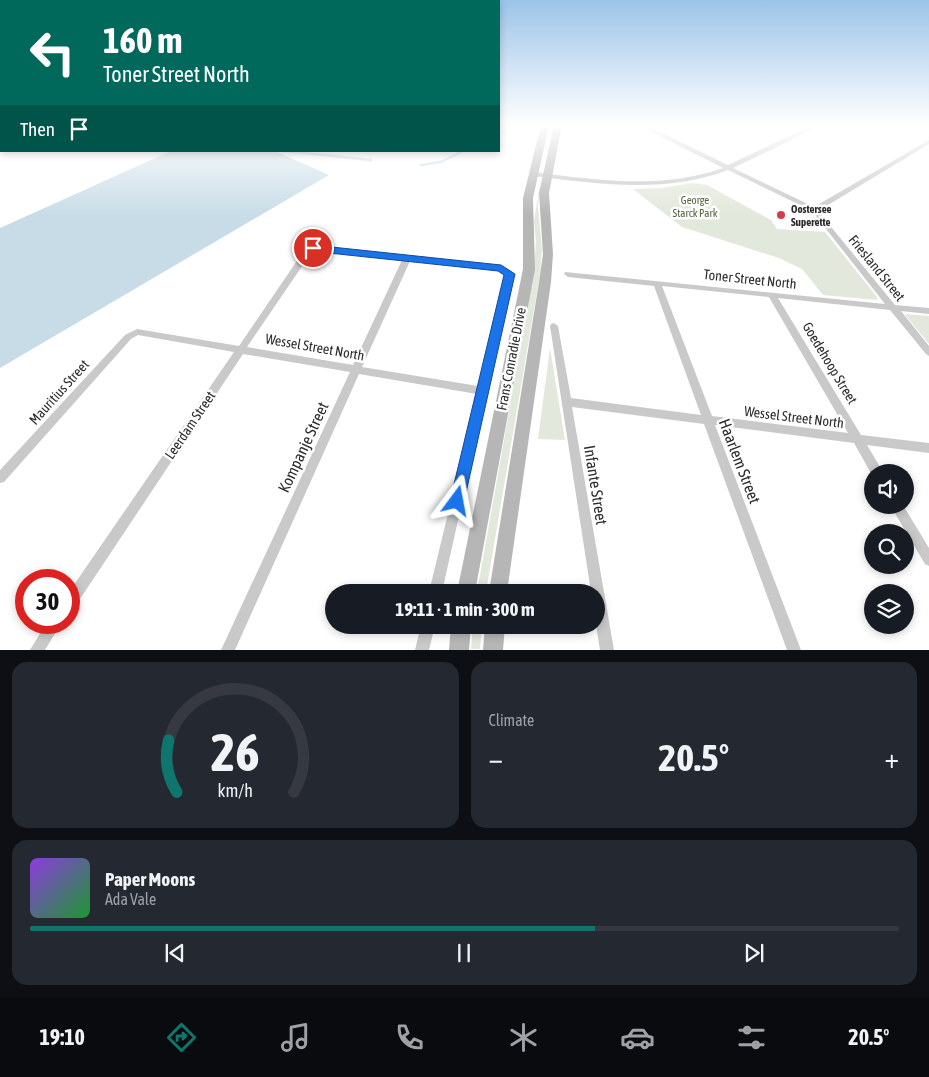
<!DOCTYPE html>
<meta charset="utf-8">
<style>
:root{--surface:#171b24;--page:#242831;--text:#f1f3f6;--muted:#9ea1a6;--line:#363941;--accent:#0f766e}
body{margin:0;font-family:"Asap Condensed",sans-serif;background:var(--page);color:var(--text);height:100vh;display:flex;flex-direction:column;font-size:19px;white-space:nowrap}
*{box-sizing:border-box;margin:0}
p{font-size:16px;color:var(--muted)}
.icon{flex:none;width:28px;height:28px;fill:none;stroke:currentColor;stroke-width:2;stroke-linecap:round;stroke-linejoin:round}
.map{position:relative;height:650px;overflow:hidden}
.drawer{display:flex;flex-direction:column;gap:12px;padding:12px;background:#0d0f14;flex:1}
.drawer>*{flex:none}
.banner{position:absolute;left:0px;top:0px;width:500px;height:152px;box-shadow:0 2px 8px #0003;background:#00695c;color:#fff;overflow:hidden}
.buttons{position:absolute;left:864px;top:464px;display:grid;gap:10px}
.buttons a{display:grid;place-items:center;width:50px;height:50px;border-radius:50%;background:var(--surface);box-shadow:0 2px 8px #0003;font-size:25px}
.speed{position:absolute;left:15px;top:569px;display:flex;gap:10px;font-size:25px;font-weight:700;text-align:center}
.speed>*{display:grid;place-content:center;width:65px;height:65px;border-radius:50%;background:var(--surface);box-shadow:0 2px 8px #0003;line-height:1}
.speed .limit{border:8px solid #d22;background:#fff;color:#111}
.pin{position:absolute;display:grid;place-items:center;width:42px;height:42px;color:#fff;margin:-21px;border:2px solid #fff;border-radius:50%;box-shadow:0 1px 5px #0007}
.me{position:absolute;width:55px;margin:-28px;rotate:13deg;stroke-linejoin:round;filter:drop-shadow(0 0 4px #0008)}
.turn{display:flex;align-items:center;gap:18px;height:105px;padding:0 20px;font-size:22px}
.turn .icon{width:65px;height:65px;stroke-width:2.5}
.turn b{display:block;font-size:35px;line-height:42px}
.then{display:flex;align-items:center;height:48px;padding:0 20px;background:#0003;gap:10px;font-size:19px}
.big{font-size:38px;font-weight:700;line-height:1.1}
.drawer .card{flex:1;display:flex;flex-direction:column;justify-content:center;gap:8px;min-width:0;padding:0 18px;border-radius:15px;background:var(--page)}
.drawer .dial{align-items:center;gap:0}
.dial svg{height:130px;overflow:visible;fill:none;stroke:var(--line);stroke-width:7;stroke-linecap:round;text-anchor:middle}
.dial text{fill:var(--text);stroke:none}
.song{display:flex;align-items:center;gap:15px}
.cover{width:60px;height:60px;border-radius:8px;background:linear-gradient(135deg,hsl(270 70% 55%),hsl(130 70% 35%))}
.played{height:5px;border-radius:2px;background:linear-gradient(90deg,var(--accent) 65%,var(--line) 65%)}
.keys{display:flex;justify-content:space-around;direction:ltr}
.heat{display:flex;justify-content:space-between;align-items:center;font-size:28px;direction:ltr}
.drawer .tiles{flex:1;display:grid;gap:12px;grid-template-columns:1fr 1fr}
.card:last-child{grid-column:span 2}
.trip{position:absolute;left:325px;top:584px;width:280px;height:50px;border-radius:25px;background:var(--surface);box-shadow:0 2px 8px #0003;font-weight:700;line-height:50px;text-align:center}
.menu{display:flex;height:80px;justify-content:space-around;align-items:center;background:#090b0e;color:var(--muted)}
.menu .icon{width:35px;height:35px}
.menu .active{color:var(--accent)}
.menu b{font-size:22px;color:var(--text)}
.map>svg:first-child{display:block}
.green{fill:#e2e8db}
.water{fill:#c8dce7}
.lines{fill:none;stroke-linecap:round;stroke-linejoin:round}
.stream{stroke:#c8dce7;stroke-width:2.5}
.minor{fill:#c9c9c9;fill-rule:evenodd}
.secondary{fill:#b6b6b6;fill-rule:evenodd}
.route{fill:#1a73e8;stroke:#114b97}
.poi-dot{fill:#d43d4d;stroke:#fff;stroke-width:2}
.labels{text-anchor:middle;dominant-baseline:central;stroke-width:5;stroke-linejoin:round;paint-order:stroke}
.far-park-label{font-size:11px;fill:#50633e;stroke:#fff}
.far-poi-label{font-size:11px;font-weight:bold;fill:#2c2c2c;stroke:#fff;text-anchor:start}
.street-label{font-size:14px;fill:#2c2c2c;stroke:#fff}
.near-street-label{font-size:16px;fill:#2c2c2c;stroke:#fff}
</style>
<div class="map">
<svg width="929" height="650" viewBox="0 0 929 650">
<rect width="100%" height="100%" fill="#fff"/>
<path class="green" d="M540,183L538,207L542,249L540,274L486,592H477L534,271L536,241L534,222Z
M692,183L707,185L771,220L777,229L825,232L877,297V300L823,295L802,269L779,258L682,227L633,189L662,188Z
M905,314L929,316V344L906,316Z
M550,348L565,440L538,439Z
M473,625H482L480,649H471Z"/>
<path class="water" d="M171,151H275L329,175L0,368V228Z"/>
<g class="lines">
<path class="stream" d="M499,134L516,125
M285,151L371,160
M421,165L441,162L463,151"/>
<path class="minor" d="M638,125H645L651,128L660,125H667L656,130L728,165L813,125H820L773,149L733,168L814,207L929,140V144L818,211L895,305L929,308V314L901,311L929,346V356L926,354L890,310L778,298L861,435L929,443V453L867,445L883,472H872V475L854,443L715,425L801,650H787L704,424L572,407L614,650H600L596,625V592H591L550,326L551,324L554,323L558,326L571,398L701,415L654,286L568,277L564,274L565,272L885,304L812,211L728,170C664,194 599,184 533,176L530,174L533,172C597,180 661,190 723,168ZM662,286L769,297L848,433L712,416Z
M312,246L501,265L513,274L442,592H429L477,394L359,374L235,650H221L350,372L243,354L74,608L69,610V592L234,352L138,335L131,339L4,482L0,483V470L125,335L137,329L239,346L305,249ZM316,250L402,260L353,365L247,347L311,253ZM410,261L499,270L505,275L478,386L362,367Z
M890,505H903L929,548V566L925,564Z
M47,622H62L45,650H30Z
M421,625H435L429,650H415Z"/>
<path class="secondary" d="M541,125H549L533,198L535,269L475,592H457L523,269V198Z
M554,125H562L549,193L553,254L551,282L507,592H489L539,282L543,254L539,193Z
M451,625H471L469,650H449Z
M485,625H505L503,650H483Z"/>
</g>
<linearGradient id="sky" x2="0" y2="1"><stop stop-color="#9bc4e8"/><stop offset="0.58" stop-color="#fff"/><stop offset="1" stop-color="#fff" stop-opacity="0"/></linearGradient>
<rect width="929" height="216" fill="url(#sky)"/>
<path class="route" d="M313,245L501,265L515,274L463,506L457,508L452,506L450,501L504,275L498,271L310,251V246Z"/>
<circle class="poi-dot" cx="781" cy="215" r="5"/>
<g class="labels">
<g class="far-park-label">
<text x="695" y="200">George<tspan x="695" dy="13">Starck Park</tspan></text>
</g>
<g class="far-poi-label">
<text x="791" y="209">Oostersee<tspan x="791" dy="13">Superette</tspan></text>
</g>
<g class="street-label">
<text transform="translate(877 268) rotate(51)">Friesland Street</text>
<text transform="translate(750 279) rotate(6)">Toner Street North</text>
<text transform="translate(315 347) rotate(10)">Wessel Street North</text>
<text transform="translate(511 359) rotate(-79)">Frans Conradie Drive</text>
<text transform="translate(830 363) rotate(59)">Goedehoop Street</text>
<text transform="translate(59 392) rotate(-48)">Mauritius Street</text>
<text transform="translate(794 417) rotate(7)">Wessel Street North</text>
<text transform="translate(190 425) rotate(-56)">Leerdam Street</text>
</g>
<g class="near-street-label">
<text transform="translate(303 447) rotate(-65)">Kompanje Street</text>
<text transform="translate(740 461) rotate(69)">Haarlem Street</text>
<text transform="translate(596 485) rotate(81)">Infante Street</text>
</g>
</g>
</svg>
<div class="buttons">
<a><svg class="icon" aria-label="sound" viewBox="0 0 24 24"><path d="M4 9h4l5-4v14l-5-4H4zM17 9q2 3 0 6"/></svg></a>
<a><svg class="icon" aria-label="search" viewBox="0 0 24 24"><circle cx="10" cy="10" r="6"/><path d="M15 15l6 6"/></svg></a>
<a><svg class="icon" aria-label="layers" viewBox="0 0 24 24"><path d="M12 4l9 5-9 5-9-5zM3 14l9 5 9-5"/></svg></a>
</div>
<div class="speed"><div class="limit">30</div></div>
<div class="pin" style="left:313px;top:248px;background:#d93025"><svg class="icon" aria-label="arrive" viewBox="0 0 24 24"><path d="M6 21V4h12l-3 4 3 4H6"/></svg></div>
<svg class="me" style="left:457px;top:501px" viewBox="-20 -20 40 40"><path d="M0-17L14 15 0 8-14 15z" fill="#1a73e8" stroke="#fff" stroke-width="4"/></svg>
<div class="trip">19:11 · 1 min · 300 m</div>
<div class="banner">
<div class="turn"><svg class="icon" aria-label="left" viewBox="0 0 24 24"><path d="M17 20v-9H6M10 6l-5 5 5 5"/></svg><div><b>160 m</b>Toner Street North</div></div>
<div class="then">Then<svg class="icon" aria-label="arrive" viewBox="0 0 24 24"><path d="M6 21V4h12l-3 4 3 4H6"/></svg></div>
</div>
</div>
<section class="drawer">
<div class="tiles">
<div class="card dial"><svg viewBox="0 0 100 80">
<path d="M14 69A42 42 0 1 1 86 69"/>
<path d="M14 69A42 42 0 0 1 9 37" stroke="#0f766e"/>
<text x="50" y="56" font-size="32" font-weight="700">26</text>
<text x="50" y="72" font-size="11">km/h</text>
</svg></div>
<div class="card"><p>Climate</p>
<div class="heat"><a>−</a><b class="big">20.5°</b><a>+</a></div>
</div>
<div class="card">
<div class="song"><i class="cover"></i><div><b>Paper Moons</b><p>Ada Vale</p></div></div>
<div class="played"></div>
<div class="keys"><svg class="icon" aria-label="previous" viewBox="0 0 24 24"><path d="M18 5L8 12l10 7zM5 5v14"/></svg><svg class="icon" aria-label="pause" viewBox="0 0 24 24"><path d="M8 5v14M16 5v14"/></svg><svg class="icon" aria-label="next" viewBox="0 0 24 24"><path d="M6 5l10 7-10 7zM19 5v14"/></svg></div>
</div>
</div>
</section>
<nav class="menu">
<b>19:10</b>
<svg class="icon active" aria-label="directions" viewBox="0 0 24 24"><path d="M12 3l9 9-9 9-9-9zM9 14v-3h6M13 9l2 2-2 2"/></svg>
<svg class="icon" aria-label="music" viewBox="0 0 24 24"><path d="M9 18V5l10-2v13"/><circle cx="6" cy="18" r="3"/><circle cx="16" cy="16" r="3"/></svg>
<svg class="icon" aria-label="phone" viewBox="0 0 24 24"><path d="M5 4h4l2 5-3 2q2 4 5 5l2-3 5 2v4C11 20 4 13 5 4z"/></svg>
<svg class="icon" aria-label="climate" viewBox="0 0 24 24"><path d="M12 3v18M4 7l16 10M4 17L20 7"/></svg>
<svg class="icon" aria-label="car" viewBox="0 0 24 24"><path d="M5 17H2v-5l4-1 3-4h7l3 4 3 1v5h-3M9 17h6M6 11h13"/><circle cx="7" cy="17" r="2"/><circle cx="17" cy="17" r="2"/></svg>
<svg class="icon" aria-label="filters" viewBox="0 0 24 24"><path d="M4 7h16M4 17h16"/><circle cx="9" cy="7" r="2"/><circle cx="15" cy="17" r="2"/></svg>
<b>20.5°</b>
</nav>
